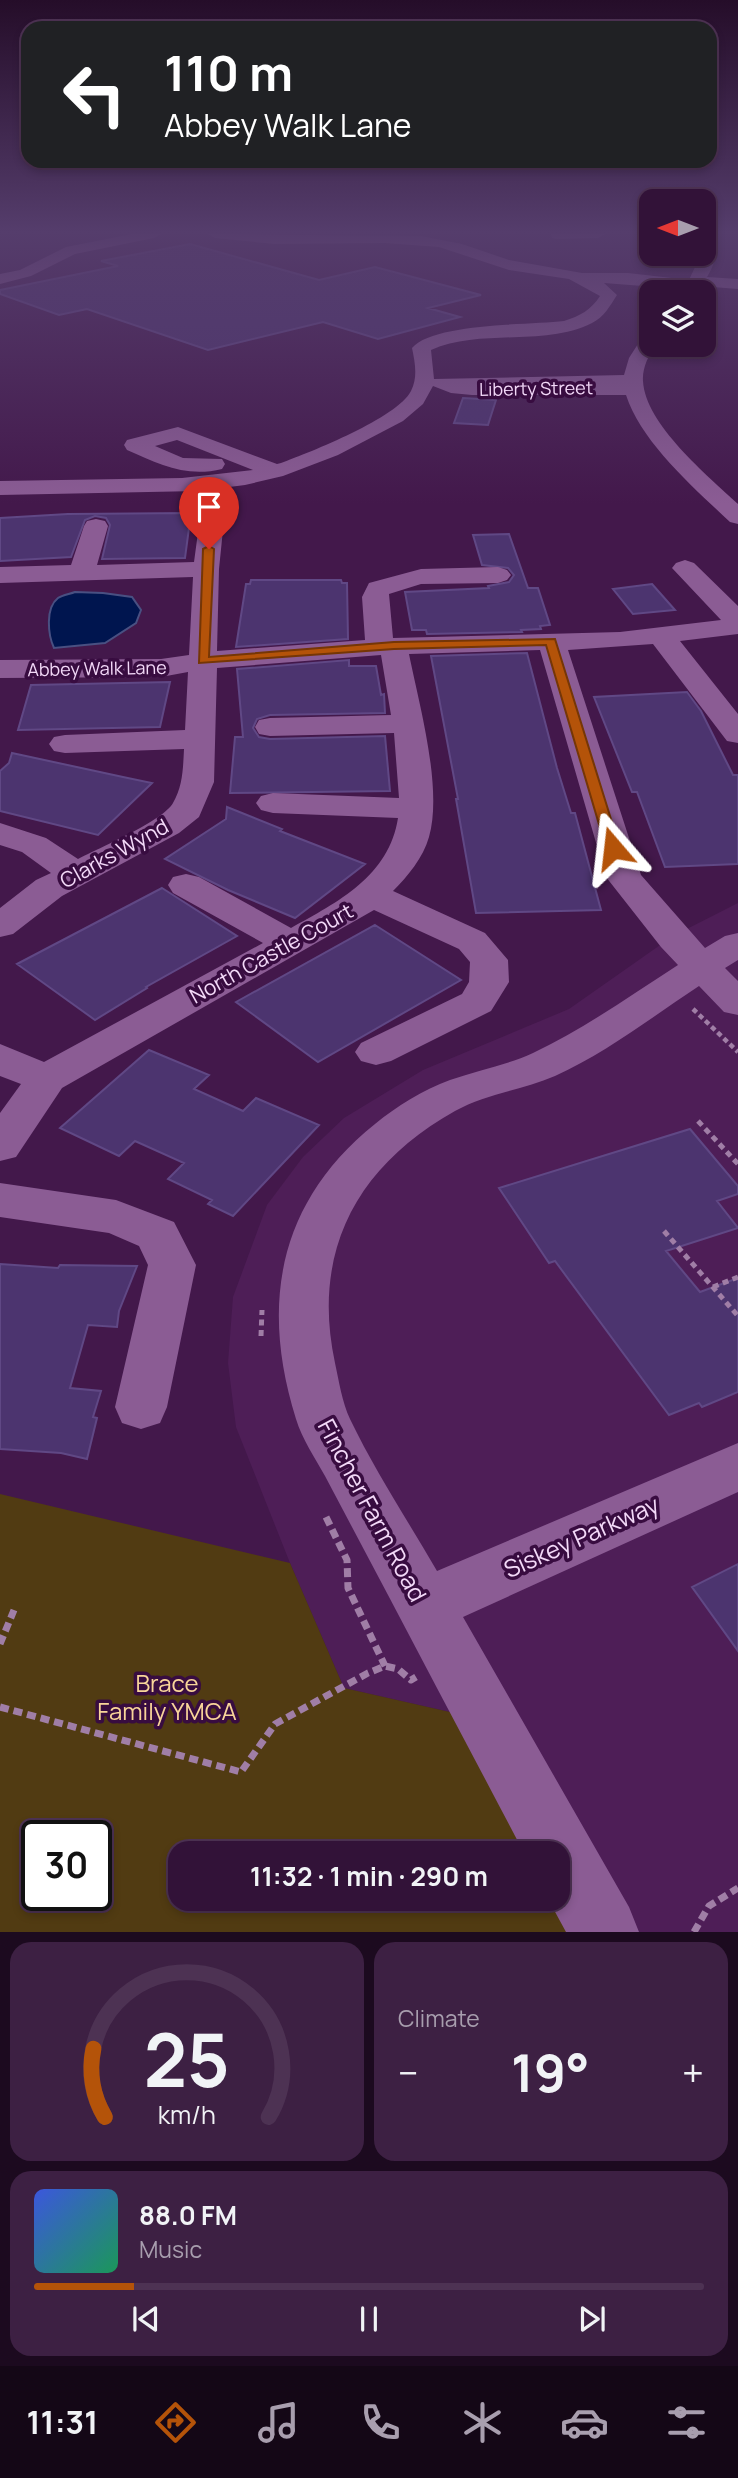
<!DOCTYPE html>
<meta charset="utf-8">
<style>
:root{--surface:#321238;--page:#3d2043;--text:#f1f3f6;--muted:#a89eae;--line:#4d3253;--accent:#b45309}
body{margin:0;font-family:Manrope,sans-serif;background:var(--page);color:var(--text);height:100vh;display:flex;flex-direction:column;font-size:26px;white-space:nowrap}
*{box-sizing:border-box;margin:0}
p{font-size:23px;color:var(--muted)}
.icon{flex:none;width:38px;height:38px;fill:none;stroke:currentColor;stroke-width:2;stroke-linecap:round;stroke-linejoin:round}
.map{position:relative;height:1932px;overflow:hidden}
.drawer{display:flex;flex-direction:column;gap:10px;padding:10px;background:#1c0a1f;flex:1}
.drawer>*{flex:none}
.guide{position:absolute;left:21px;top:21px;width:696px;height:147px;border-radius:21px;box-shadow:0 4px 10px #0003,0 0 0 2px var(--line);background:#202124;color:#fff;overflow:hidden}
.needle{width:46px;rotate:270deg}
.controls{position:absolute;left:639px;top:189px;display:grid;gap:14px}
.controls a{display:grid;place-items:center;width:77px;height:77px;border-radius:14px;background:var(--surface);box-shadow:0 4px 10px #0003,0 0 0 2px var(--line);font-size:35px}
.speed{position:absolute;left:21px;top:1820px;display:flex;gap:14px;font-size:35px;font-weight:700;text-align:center}
.speed>*{display:grid;place-content:center;width:91px;height:91px;border-radius:50%;background:var(--surface);box-shadow:0 4px 10px #0003,0 0 0 2px var(--line);line-height:1}
.speed .limit{border:4px solid #111;border-radius:10px;background:#fff;color:#111}
.pin{position:absolute;display:grid;place-items:center;width:60px;height:60px;color:#fff;margin:-72px -30px;border-radius:50% 50% 50% 0;rotate:-45deg;box-shadow:0 0 7px #0007}
.pin .icon{rotate:45deg}
.me{position:absolute;width:77px;margin:-38px;rotate:343deg;stroke-linejoin:round;filter:drop-shadow(0 0 5px #0008)}
.turn{display:flex;align-items:center;gap:24px;height:147px;padding:0 28px;font-size:32px}
.turn .icon{width:91px;height:91px;stroke-width:2.5}
.turn b{display:block;font-size:49px;line-height:60px}
.big{font-size:52px;font-weight:700;line-height:1.1}
.drawer .card{flex:1;display:flex;flex-direction:column;justify-content:center;gap:10px;min-width:0;padding:0 24px;border-radius:21px;background:var(--page)}
.drawer .dial{align-items:center;gap:0}
.dial svg{height:182px;overflow:visible;fill:none;stroke:var(--line);stroke-width:7;stroke-linecap:round;text-anchor:middle}
.dial text{fill:var(--text);stroke:none}
.song{display:flex;align-items:center;gap:21px}
.cover{width:84px;height:84px;border-radius:10px;background:linear-gradient(135deg,hsl(230 70% 55%),hsl(150 70% 35%))}
.played{height:7px;border-radius:4px;background:linear-gradient(90deg,var(--accent) 15%,var(--line) 15%)}
.keys{display:flex;justify-content:space-around;direction:ltr}
.heat{display:flex;justify-content:space-between;align-items:center;font-size:38px;direction:ltr}
.drawer .tiles{flex:1;display:grid;gap:10px;grid-template-columns:1fr 1fr}
.card:last-child{grid-column:span 2}
.trip{position:absolute;left:168px;top:1841px;width:402px;height:70px;border-radius:21px;background:var(--surface);box-shadow:0 4px 10px #0003,0 0 0 2px var(--line);font-weight:700;line-height:70px;text-align:center}
.dock{display:flex;height:112px;justify-content:space-around;align-items:center;background:#140716;color:var(--muted)}
.dock .icon{width:49px;height:49px}
.dock .on{color:var(--accent)}
.dock b{font-size:32px;color:var(--text)}
.map>svg:first-child{display:block}
.built{fill:#4e1e57}
.green{fill:#513b12;fill-rule:evenodd}
.water{fill:#00154f;stroke:#495082;stroke-width:2}
.building{fill:#4c346f;stroke:#604885;stroke-width:2}
.lines{fill:none;stroke-linecap:round;stroke-linejoin:round}
.path-far2{stroke:#a07ea6;stroke-width:4.5;stroke-dasharray:5 3.5;stroke-linecap:butt}
.path-far1{stroke:#a07ea6;stroke-width:5;stroke-dasharray:6 4.5;stroke-linecap:butt}
.path{stroke:#a07ea6;stroke-width:7;stroke-dasharray:9 5;stroke-linecap:butt}
.minor{fill:#8b5c94;fill-rule:evenodd}
.route{fill:#b45309;stroke:#753606;stroke-width:2}
.labels{text-anchor:middle;dominant-baseline:central;stroke-width:7;stroke-linejoin:round;paint-order:stroke}
.far-street-label{font-size:18px;fill:#f3d9f8;stroke:#380c40}
.street-label{font-size:21px;fill:#f3d9f8;stroke:#380c40}
.near-street-label{font-size:24px;fill:#f3d9f8;stroke:#380c40}
.near-park-label{font-size:24px;fill:#f8d599;stroke:#380c40}
</style>
<div class="map">
<svg width="738" height="1932" viewBox="0 0 738 1932">
<rect width="100%" height="100%" fill="#43184b"/>
<path class="built" d="M738,903V1932H606L494,1722L344,1688L290,1563L236,1427L228,1363L233,1297L267,1205L303,1157L344,1118L423,1070L569,1009L673,936Z"/>
<path class="green" d="M0,1494L290,1563L344,1688L494,1722L606,1932H0ZM37,1836H96V1895H37ZM180,1853H558V1899H180Z"/>
<path class="water" d="M75,592L103,593L132,597L141,610L136,623L105,643L54,648C48,635 45,608 58,598C62,595 70,594 75,592Z"/>
<path class="building" d="M190,244L319,280L375,267L481,295L428,308L460,317L378,339L323,322L208,350L87,309L59,315L0,294V290L118,266L101,261Z
M463,398L496,400L488,425L454,423Z
M191,513L185,558L102,559L110,525L106,518L95,516L85,520L71,557L0,561V518L68,514Z
M509,534L528,588H538L550,625L540,626L541,629L521,630L522,632L427,634L426,630H412L405,592L489,588L488,586L509,582L514,575L508,568L482,565L473,535Z
M251,580H341L342,583H347L348,639L236,647L246,584H250Z
M652,584L675,610L633,614L613,589Z
M527,653L557,768L571,813H575L601,910L476,913L456,799H458L431,656Z
M349,660V666H376L381,695L384,694L385,713L270,715L257,719L253,728L259,737L270,739L385,736L390,791L230,793L235,737H243L237,669Z
M170,682L160,727L18,730L31,685Z
M687,692L701,711L733,775H738V864L665,867L637,792H632L594,697Z
M12,753L123,777L152,783L98,835L0,811V771L9,763Z
M227,807L282,829L280,831L365,864L295,918L228,890L165,859L226,819Z
M162,888L237,936L146,987L147,988L95,1020L17,964Z
M375,925L461,980L318,1062L236,1002Z
M149,1050L209,1075L194,1089L243,1111L256,1098L319,1125L233,1216L208,1204L212,1200L168,1179L184,1163L135,1141L119,1156L60,1128Z
M690,1129L738,1186V1194L717,1201L738,1228L666,1251L700,1292L738,1278V1392L702,1407L699,1403L669,1415L555,1261L549,1263L499,1188Z
M0,1264L58,1268L60,1265L137,1266L119,1311L117,1327L88,1325L70,1388L101,1391L93,1417L97,1418L87,1459L61,1453L0,1449Z
M738,1564V1651L692,1587Z"/>
<g class="lines">
<path class="path-far2" d="M693,1009L738,1052"/>
<path class="path-far1" d="M698,1121L738,1164
M664,1231L738,1316
M713,1287L738,1277
M261,1336L262,1310"/>
<path class="path" d="M326,1517L347,1560L348,1588L385,1666
M0,1644L14,1610
M0,1707L241,1772L275,1724L368,1673L385,1666L398,1669L411,1680L416,1677
M694,1932L709,1906L738,1888"/>
<path class="minor" d="M132,234H161L154,238L75,254L31,276L0,284V274L20,270L66,247Z
M208,234L421,236L462,244L509,260L582,273H628L689,280L701,254H704V234H710C719,250 716,262 707,277L738,279V289L700,286L696,292H680L682,289L604,283L617,295C610,306 604,317 592,323C545,347 481,328 431,350L434,379L624,375L629,358L645,333L651,332V345H655C649,355 642,368 643,381C645,424 708,476 738,504V524L730,522C694,488 641,442 626,395H472L451,393L433,386L423,404L403,421L338,455L283,476L245,485L198,491L0,495V481L182,478L253,470L177,440L155,446L183,458L222,459L225,464L222,469C186,478 159,464 127,450L124,445L127,440L178,427L277,464L281,463C311,452 397,418 411,391C418,377 415,363 412,348C433,323 530,325 564,321C580,316 591,310 600,296L569,279L509,270L439,247L385,243L275,244L215,238Z
M551,234H605L598,238L557,239L552,238Z
M213,503L221,505L225,510L219,569L217,651L365,640L362,597L369,583L421,569L498,567L507,570L511,575L507,580L498,583L421,584L389,594L393,638L620,632L721,620L672,568L676,563L685,560L694,563L738,606V634L680,641L738,714V743L727,741L653,644L568,650L641,875L705,948L725,936L738,933V960L725,968L738,981V1015L724,1012L699,986C652,1017 606,1053 555,1076C522,1090 486,1094 455,1111C357,1166 311,1251 335,1363C339,1381 342,1402 350,1419C375,1471 408,1521 437,1571L738,1443V1492L463,1617L629,1907L639,1932H566L548,1899H558V1853H524C479,1767 433,1681 388,1595C367,1555 346,1516 325,1476C315,1458 302,1439 296,1419C260,1304 278,1202 375,1124C397,1106 423,1090 450,1080C478,1070 507,1065 533,1053C584,1029 631,995 678,965L661,947L606,877L540,650L409,654C419,704 443,788 429,837C423,858 408,876 393,891L485,933L508,960L509,982L491,1011L391,1061L376,1065L361,1061L355,1052L361,1043L462,994L469,982L470,962L459,949L374,910L62,1088L16,1157L0,1161V1113L21,1084L0,1076V1044L44,1062L263,943L173,893L168,885L173,877L186,874L199,877L291,928C338,902 389,876 398,818L273,813L261,810L256,803L261,796L273,793L399,798L394,733L270,736L259,734L255,727L259,720L270,718L391,715L381,655L217,668L214,782L199,817L179,833L62,896L13,934L0,937V908L36,880L51,873L22,852L0,845V823L46,838L78,859C99,848 163,821 173,803C183,786 183,768 184,749L65,753L54,751L49,744L54,737L65,735L185,730L188,672L161,677L0,678V660L161,659L189,655L193,577L0,583V567L71,565L84,526L87,521L96,519L105,521L108,526L97,565L194,562L201,510L205,505Z
M0,1183L116,1200L174,1222L196,1265L167,1407L160,1423L141,1429L122,1423L115,1407L148,1265L139,1246L109,1233L0,1217Z"/>
</g>
<linearGradient id="sky" x2="0" y2="1"><stop stop-color="#250d29"/><stop offset="0.46" stop-color="#553d6c"/><stop offset="1" stop-color="#553d6c" stop-opacity="0"/></linearGradient>
<rect width="738" height="504" fill="url(#sky)"/>
<path class="route" d="M209,546L214,549L209,657L394,642L555,639L620,848L618,851H608L606,848L546,645L394,649L199,663L203,549Z"/>
<g class="labels">
<g class="far-street-label">
<text transform="translate(536 388) rotate(-1)">Liberty Street</text>
<text transform="translate(97 668) rotate(-1)">Abbey Walk Lane</text>
</g>
<g class="street-label">
<text transform="translate(114 853) rotate(-29)">Clarks Wynd</text>
<text transform="translate(271 953) rotate(-29)">North Castle Court</text>
</g>
<g class="near-street-label">
<text transform="translate(373 1510) rotate(62)">Fincher Farm Road</text>
<text transform="translate(581 1536) rotate(-24)">Siskey Parkway</text>
</g>
<g class="near-park-label">
<text x="167" y="1682">Brace<tspan x="167" dy="28">Family YMCA</tspan></text>
</g>
</g>
</svg>
<div class="controls">
<a><svg class="needle" viewBox="-14 -14 28 28"><path d="M0-13l5 13h-10z" fill="#e53935"/><path d="M0 13l5-13h-10z" fill="#a89eae"/></svg></a>
<a><svg class="icon" aria-label="layers" viewBox="0 0 24 24"><path d="M12 4l9 5-9 5-9-5zM3 14l9 5 9-5"/></svg></a>
</div>
<div class="speed"><div class="limit">30</div></div>
<div class="pin" style="left:209px;top:549px;background:#d93025"><svg class="icon" aria-label="arrive" viewBox="0 0 24 24"><path d="M6 21V4h12l-3 4 3 4H6"/></svg></div>
<svg class="me" style="left:613px;top:848px" viewBox="-20 -20 40 40"><path d="M0-17L14 15 0 8-14 15z" fill="#b45309" stroke="#fff" stroke-width="4"/></svg>
<div class="trip">11:32 · 1 min · 290 m</div>
<div class="guide">
<div class="turn"><svg class="icon" aria-label="left" viewBox="0 0 24 24"><path d="M17 20v-9H6M10 6l-5 5 5 5"/></svg><div><b>110 m</b>Abbey Walk Lane</div></div>
</div>
</div>
<section class="drawer">
<div class="tiles">
<div class="card dial"><svg viewBox="0 0 100 80">
<path d="M14 69A42 42 0 1 1 86 69"/>
<path d="M14 69A42 42 0 0 1 9 39" stroke="#b45309"/>
<text x="50" y="56" font-size="32" font-weight="700">25</text>
<text x="50" y="72" font-size="11">km/h</text>
</svg></div>
<div class="card"><p>Climate</p>
<div class="heat"><a>−</a><b class="big">19°</b><a>+</a></div>
</div>
<div class="card">
<div class="song"><i class="cover"></i><div><b>88.0 FM</b><p>Music</p></div></div>
<div class="played"></div>
<div class="keys"><svg class="icon" aria-label="previous" viewBox="0 0 24 24"><path d="M18 5L8 12l10 7zM5 5v14"/></svg><svg class="icon" aria-label="pause" viewBox="0 0 24 24"><path d="M8 5v14M16 5v14"/></svg><svg class="icon" aria-label="next" viewBox="0 0 24 24"><path d="M6 5l10 7-10 7zM19 5v14"/></svg></div>
</div>
</div>
</section>
<nav class="dock">
<b>11:31</b>
<svg class="icon on" aria-label="directions" viewBox="0 0 24 24"><path d="M12 3l9 9-9 9-9-9zM9 14v-3h6M13 9l2 2-2 2"/></svg>
<svg class="icon" aria-label="music" viewBox="0 0 24 24"><path d="M9 18V5l10-2v13"/><circle cx="6" cy="18" r="3"/><circle cx="16" cy="16" r="3"/></svg>
<svg class="icon" aria-label="phone" viewBox="0 0 24 24"><path d="M5 4h4l2 5-3 2q2 4 5 5l2-3 5 2v4C11 20 4 13 5 4z"/></svg>
<svg class="icon" aria-label="climate" viewBox="0 0 24 24"><path d="M12 3v18M4 7l16 10M4 17L20 7"/></svg>
<svg class="icon" aria-label="car" viewBox="0 0 24 24"><path d="M5 17H2v-5l4-1 3-4h7l3 4 3 1v5h-3M9 17h6M6 11h13"/><circle cx="7" cy="17" r="2"/><circle cx="17" cy="17" r="2"/></svg>
<svg class="icon" aria-label="filters" viewBox="0 0 24 24"><path d="M4 7h16M4 17h16"/><circle cx="9" cy="7" r="2"/><circle cx="15" cy="17" r="2"/></svg>
</nav>
